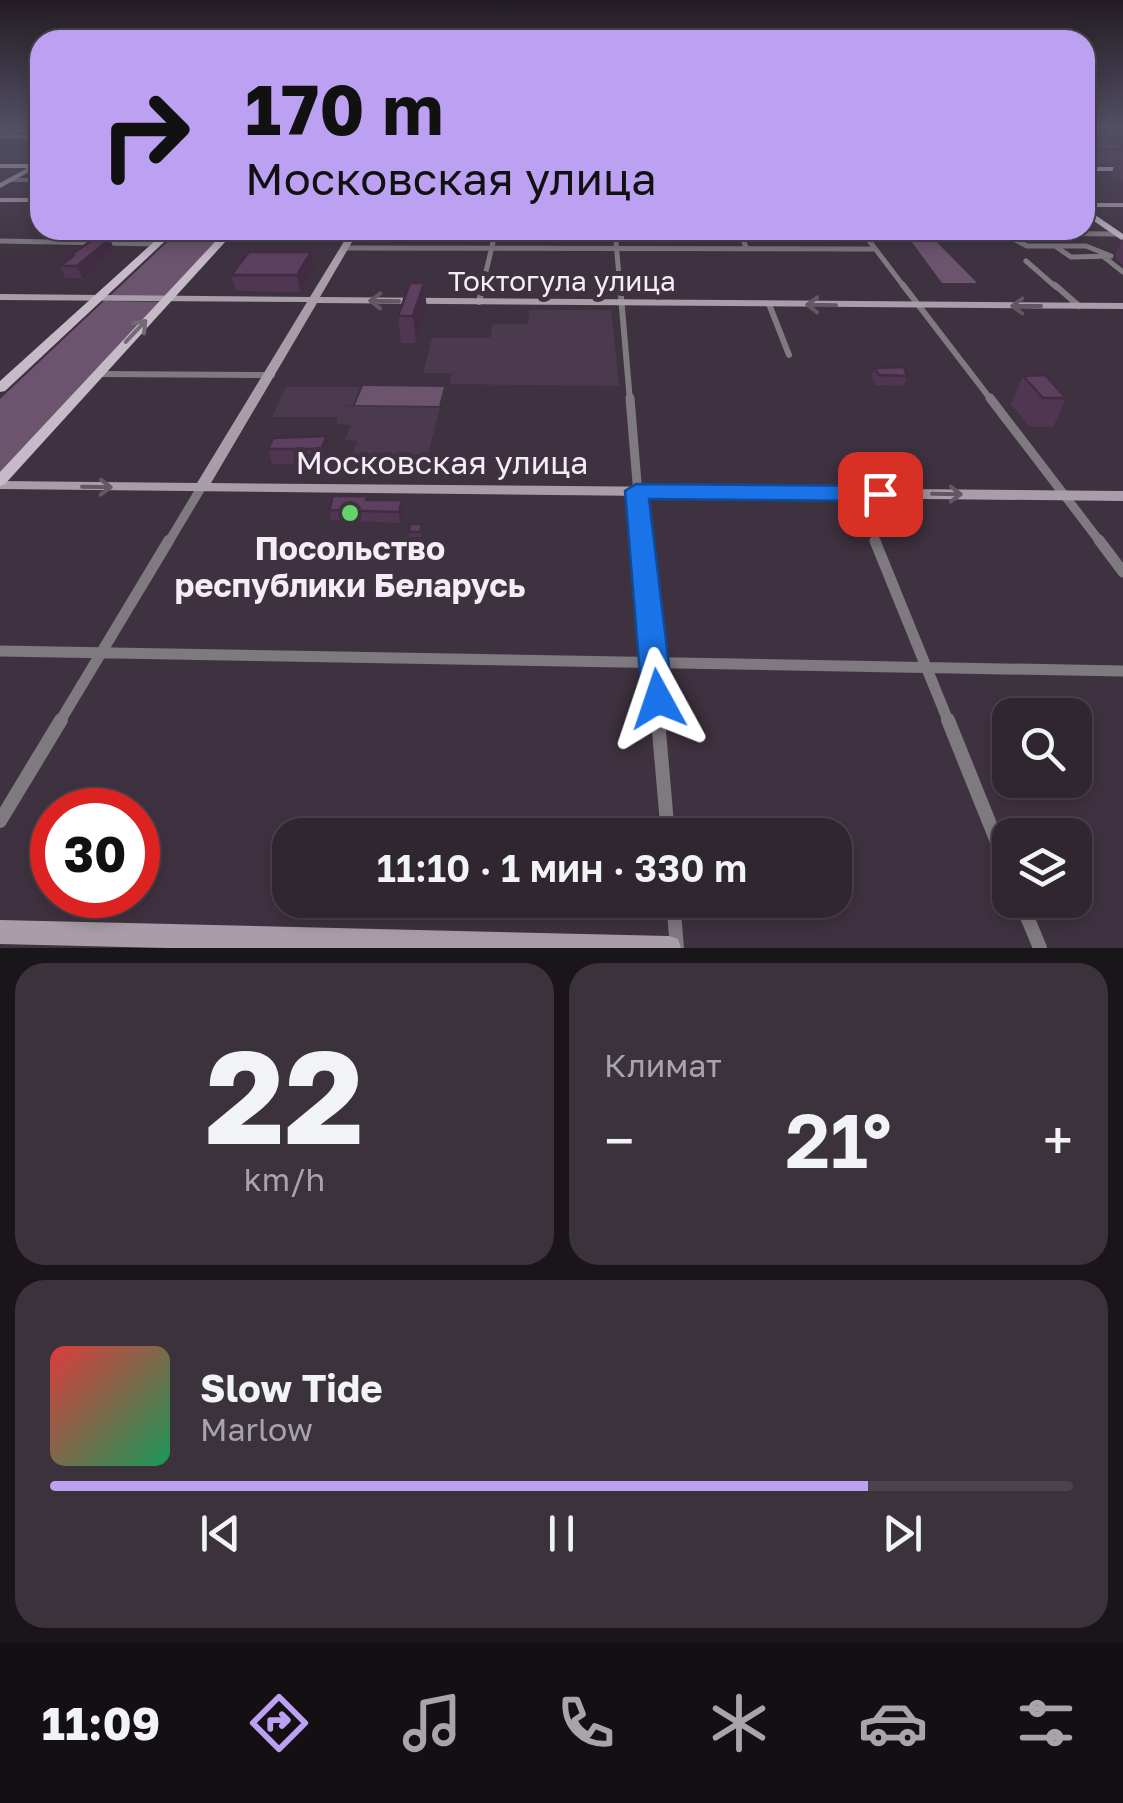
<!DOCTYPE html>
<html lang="ru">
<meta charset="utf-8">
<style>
:root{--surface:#2f2630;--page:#3b323c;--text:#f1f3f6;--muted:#a7a5ab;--line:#4a434c;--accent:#bca0f2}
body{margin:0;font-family:"Golos Text",sans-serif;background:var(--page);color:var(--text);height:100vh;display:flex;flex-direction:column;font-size:38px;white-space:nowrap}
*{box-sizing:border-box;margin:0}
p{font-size:32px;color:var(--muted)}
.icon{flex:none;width:55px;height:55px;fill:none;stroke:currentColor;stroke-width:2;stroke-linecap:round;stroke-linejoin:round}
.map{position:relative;height:948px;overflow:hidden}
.drawer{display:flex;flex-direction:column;gap:15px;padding:15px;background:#1a151a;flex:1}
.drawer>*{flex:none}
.guide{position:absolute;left:30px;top:30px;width:1065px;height:210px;border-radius:30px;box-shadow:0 5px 15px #0003,0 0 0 2px var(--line);background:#bca0f2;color:#111;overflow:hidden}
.fabs{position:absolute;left:992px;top:698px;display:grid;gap:20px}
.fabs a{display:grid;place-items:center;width:100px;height:100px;border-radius:20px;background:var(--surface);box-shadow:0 5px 15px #0003,0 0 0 2px var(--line);font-size:50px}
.speed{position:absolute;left:30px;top:788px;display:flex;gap:20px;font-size:50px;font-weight:700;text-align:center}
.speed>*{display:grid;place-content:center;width:130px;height:130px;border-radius:50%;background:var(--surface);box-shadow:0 5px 15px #0003,0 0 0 2px var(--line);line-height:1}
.speed .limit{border:15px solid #d22;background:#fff;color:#111}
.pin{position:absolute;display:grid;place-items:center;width:85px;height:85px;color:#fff;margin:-42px;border-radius:20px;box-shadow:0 5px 15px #0006}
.me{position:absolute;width:110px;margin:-55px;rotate:355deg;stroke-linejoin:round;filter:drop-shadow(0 0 8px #0008)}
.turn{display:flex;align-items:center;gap:35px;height:210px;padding:0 50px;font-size:45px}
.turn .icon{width:130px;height:130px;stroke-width:2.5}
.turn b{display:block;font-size:70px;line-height:85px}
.big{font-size:75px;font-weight:600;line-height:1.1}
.drawer .widget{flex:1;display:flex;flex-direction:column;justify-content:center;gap:15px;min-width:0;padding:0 35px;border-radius:30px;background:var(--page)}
.drawer .dial{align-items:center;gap:0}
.dial b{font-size:130px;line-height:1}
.song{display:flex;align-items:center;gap:30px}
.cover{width:120px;height:120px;border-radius:15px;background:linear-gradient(135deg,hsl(0 70% 55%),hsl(150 70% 35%))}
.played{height:10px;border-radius:5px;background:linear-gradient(90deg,var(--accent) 80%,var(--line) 80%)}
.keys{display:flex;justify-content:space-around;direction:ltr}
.heat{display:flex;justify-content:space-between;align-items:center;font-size:55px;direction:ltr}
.drawer .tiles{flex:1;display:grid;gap:15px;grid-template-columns:1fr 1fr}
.widget:last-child{grid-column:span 2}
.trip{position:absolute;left:272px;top:818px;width:580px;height:100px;border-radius:30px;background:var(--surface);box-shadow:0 5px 15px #0003,0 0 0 2px var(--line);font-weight:600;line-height:100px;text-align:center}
.dock{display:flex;height:160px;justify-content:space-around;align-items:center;background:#130f13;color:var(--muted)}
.dock .icon{width:70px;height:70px}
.dock .selected{color:var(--accent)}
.dock b{font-size:45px;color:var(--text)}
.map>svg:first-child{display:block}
.built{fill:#4b3a4d}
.green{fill:#6c546e}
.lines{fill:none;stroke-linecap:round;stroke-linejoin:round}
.street-far5{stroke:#7f7980;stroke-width:4}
.street-far4{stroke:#7f7980;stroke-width:5}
.street-far3{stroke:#7f7980;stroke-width:6}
.street-far2{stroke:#7f7980;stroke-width:9}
.street-far1{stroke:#7f7980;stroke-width:11}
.street{stroke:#7f7980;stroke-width:14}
.secondary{fill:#a89da8;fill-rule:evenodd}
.primary{fill:#c7bac8;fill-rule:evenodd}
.wall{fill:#503652}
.shaded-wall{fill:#412c42}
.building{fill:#5d3f5f;stroke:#412c42;stroke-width:2.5}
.oneway{stroke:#645764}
.oneway2{stroke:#756876}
.route{fill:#1a73e8;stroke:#114b97;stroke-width:2.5}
.poi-dot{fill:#64d468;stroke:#3f3240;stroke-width:4}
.labels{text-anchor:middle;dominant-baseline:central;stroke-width:10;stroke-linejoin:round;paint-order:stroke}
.far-street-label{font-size:28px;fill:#f5edf6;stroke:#3f3240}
.street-label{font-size:32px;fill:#f5edf6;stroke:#3f3240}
.poi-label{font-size:32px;font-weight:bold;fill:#f5edf6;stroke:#3f3240}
</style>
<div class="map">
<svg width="1123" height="948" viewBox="0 0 1123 948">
<rect width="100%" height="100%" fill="#3f3240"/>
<path class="built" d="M529,310H611L619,386L450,384L452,373H423L432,338H490L493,324H528Z
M286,387H360L353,405L344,406L440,408L422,477L344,476L357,441L345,440L351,425L336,424L338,417H272Z"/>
<path class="green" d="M180,230H228L165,296H110Z
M903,230H925L977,283H942Z
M104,301L160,302L0,473V399Z
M363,386L444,387L439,406L355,405Z"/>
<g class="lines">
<path class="street-far5" d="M0,133L14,126
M9,136L28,126
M0,137H40
M9,180H40"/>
<path class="street-far4" d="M615,230L620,288
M739,230L746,247
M861,230L905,288
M0,241L158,244
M1055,246H1086L1111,256L1071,257Z
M1055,246H1027L1002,233L1116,234
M344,248L875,249
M1104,257L1123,272
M1026,261L1057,288
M482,288L496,230"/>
<path class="street-far3" d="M620,285L630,401
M903,285L992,401
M1055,285L1079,306
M479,302L483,285
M769,304L789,355
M98,374L272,375"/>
<path class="street-far2" d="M630,398L642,543
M990,398L1101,543
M168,543L201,488"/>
<path class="street-far1" d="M642,540L658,723
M1099,540L1123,572
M875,541L949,723
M0,651L1123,671
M59,723L169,540"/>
<path class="street" d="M658,720L668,835
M948,720L1010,874
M0,821L61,720
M673,900L677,948
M1020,900L1040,948"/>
<path class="secondary" d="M40,161V166L0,188V183Z
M0,198H40V202H0Z
M1085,203H1123V207H1085Z
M351,230H359L320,297L1123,303V309L317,303L211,483L1123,491V501L0,489V481L197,483L307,302L0,300V294L310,297Z
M0,920L669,936L678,939L681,948H167L0,944Z"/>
<path class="primary" d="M0,164H40V168H0Z
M1085,167H1123V171H1085Z
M1085,208L1123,234V241L1085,215Z
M167,230H177L5,391L0,392V381Z
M226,230H236L5,484L0,486V472Z"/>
</g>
<path class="wall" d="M1085,143L1123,146V181L1111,175L1115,163H1085Z
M582,230H596V236L582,235Z
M1123,238V265L1116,259V253Z
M110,239L114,250L82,278H65L60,266L70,258L69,256Z
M311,252L315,268L300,292L236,291L231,275Z
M427,309L416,343H401L398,316Z
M874,368L907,376L904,386L876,385L872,377Z
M1023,376L1066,398L1053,427H1030L1011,404Z
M327,436L330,451L325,464H272L268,449Z
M368,500L404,511L400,523L331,520L329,510Z
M422,524L421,537H409V532Z"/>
<path class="shaded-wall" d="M110,239L114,250L82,278L77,266Z
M311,252L315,268L300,292L297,275Z
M424,283L427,309L416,343L413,316Z
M327,436L330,451L325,464L321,449Z
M402,500L404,511L400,523L399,512Z"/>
<path class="building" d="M1085,143H1117L1123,146V150H1085Z
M94,239H110L77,266H60L73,256H69Z
M249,252H311L297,275H231Z
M410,283H424L413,316H398Z
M904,367L907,376L879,375L874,368Z
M1045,375L1066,398H1043L1023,376Z
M327,436L321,449H268L273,438Z
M333,496H367L366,500H402L399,512L329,510Z
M410,524H422L420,532H409Z"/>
<defs><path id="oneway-shaft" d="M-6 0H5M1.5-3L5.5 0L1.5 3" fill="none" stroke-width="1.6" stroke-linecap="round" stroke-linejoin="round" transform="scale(2.5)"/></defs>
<g class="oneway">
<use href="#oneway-shaft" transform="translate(384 301) rotate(-179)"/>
<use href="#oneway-shaft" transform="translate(821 305) rotate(-179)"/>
<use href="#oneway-shaft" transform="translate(1026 306) rotate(-180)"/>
<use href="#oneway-shaft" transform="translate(97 487) rotate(1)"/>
<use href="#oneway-shaft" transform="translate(947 494) rotate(1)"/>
</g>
<use class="oneway2" href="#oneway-shaft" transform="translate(136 331) rotate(-47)"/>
<linearGradient id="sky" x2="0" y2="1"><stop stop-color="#231c23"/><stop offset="0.49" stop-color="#524f64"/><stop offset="1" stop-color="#524f64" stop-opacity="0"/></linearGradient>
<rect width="1123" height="259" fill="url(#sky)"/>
<path class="route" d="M636,484L880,486L891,494L880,501L649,499L673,699L669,708L658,712L647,708L642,699L625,491Z"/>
<circle class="poi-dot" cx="350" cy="513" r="10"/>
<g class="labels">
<g class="far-street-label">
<text x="562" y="280">Токтогула улица</text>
</g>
<g class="street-label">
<text x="442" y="462">Московская улица</text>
</g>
<g class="poi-label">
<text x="350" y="548">Посольство<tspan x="350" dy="37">республики Беларусь</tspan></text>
</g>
</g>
</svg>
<div class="fabs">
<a><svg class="icon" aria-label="search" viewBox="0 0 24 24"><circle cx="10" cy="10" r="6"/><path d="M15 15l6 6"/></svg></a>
<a><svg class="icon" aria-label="layers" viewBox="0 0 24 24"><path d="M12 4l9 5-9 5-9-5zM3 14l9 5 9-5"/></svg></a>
</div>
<div class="speed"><div class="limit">30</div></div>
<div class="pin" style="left:880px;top:494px;background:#d93025"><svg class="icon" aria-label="arrive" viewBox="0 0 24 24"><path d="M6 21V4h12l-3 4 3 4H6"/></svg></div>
<svg class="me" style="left:658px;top:699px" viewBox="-20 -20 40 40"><path d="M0-17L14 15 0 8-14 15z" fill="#1a73e8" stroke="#fff" stroke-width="4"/></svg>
<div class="trip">11:10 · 1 мин · 330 m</div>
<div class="guide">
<div class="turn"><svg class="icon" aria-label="right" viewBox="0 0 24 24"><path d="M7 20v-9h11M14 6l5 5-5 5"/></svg><div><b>170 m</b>Московская улица</div></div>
</div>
</div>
<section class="drawer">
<div class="tiles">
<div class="widget dial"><b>22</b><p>km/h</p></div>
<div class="widget"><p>Климат</p>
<div class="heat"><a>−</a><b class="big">21°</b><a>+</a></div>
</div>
<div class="widget">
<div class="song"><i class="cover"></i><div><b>Slow Tide</b><p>Marlow</p></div></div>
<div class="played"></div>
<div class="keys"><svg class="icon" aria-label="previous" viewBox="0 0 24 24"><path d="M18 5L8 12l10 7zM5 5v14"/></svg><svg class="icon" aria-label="pause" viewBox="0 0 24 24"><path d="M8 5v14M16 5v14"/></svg><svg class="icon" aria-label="next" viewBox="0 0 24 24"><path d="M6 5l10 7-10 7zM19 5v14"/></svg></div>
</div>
</div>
</section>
<nav class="dock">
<b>11:09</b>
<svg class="icon selected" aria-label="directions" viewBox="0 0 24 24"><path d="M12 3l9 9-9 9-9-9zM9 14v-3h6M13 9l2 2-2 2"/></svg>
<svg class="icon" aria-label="music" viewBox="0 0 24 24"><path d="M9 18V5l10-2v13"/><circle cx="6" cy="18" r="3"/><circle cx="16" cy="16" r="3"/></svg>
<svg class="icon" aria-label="phone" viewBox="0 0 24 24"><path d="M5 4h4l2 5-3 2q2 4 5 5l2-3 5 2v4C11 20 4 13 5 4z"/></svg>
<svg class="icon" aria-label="climate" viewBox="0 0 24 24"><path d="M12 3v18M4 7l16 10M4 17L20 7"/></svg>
<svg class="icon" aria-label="car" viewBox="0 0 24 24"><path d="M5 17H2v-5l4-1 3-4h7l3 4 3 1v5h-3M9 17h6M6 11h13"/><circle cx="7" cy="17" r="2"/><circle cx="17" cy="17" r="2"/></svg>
<svg class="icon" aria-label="filters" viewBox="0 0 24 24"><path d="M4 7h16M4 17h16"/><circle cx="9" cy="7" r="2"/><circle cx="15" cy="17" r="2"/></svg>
</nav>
